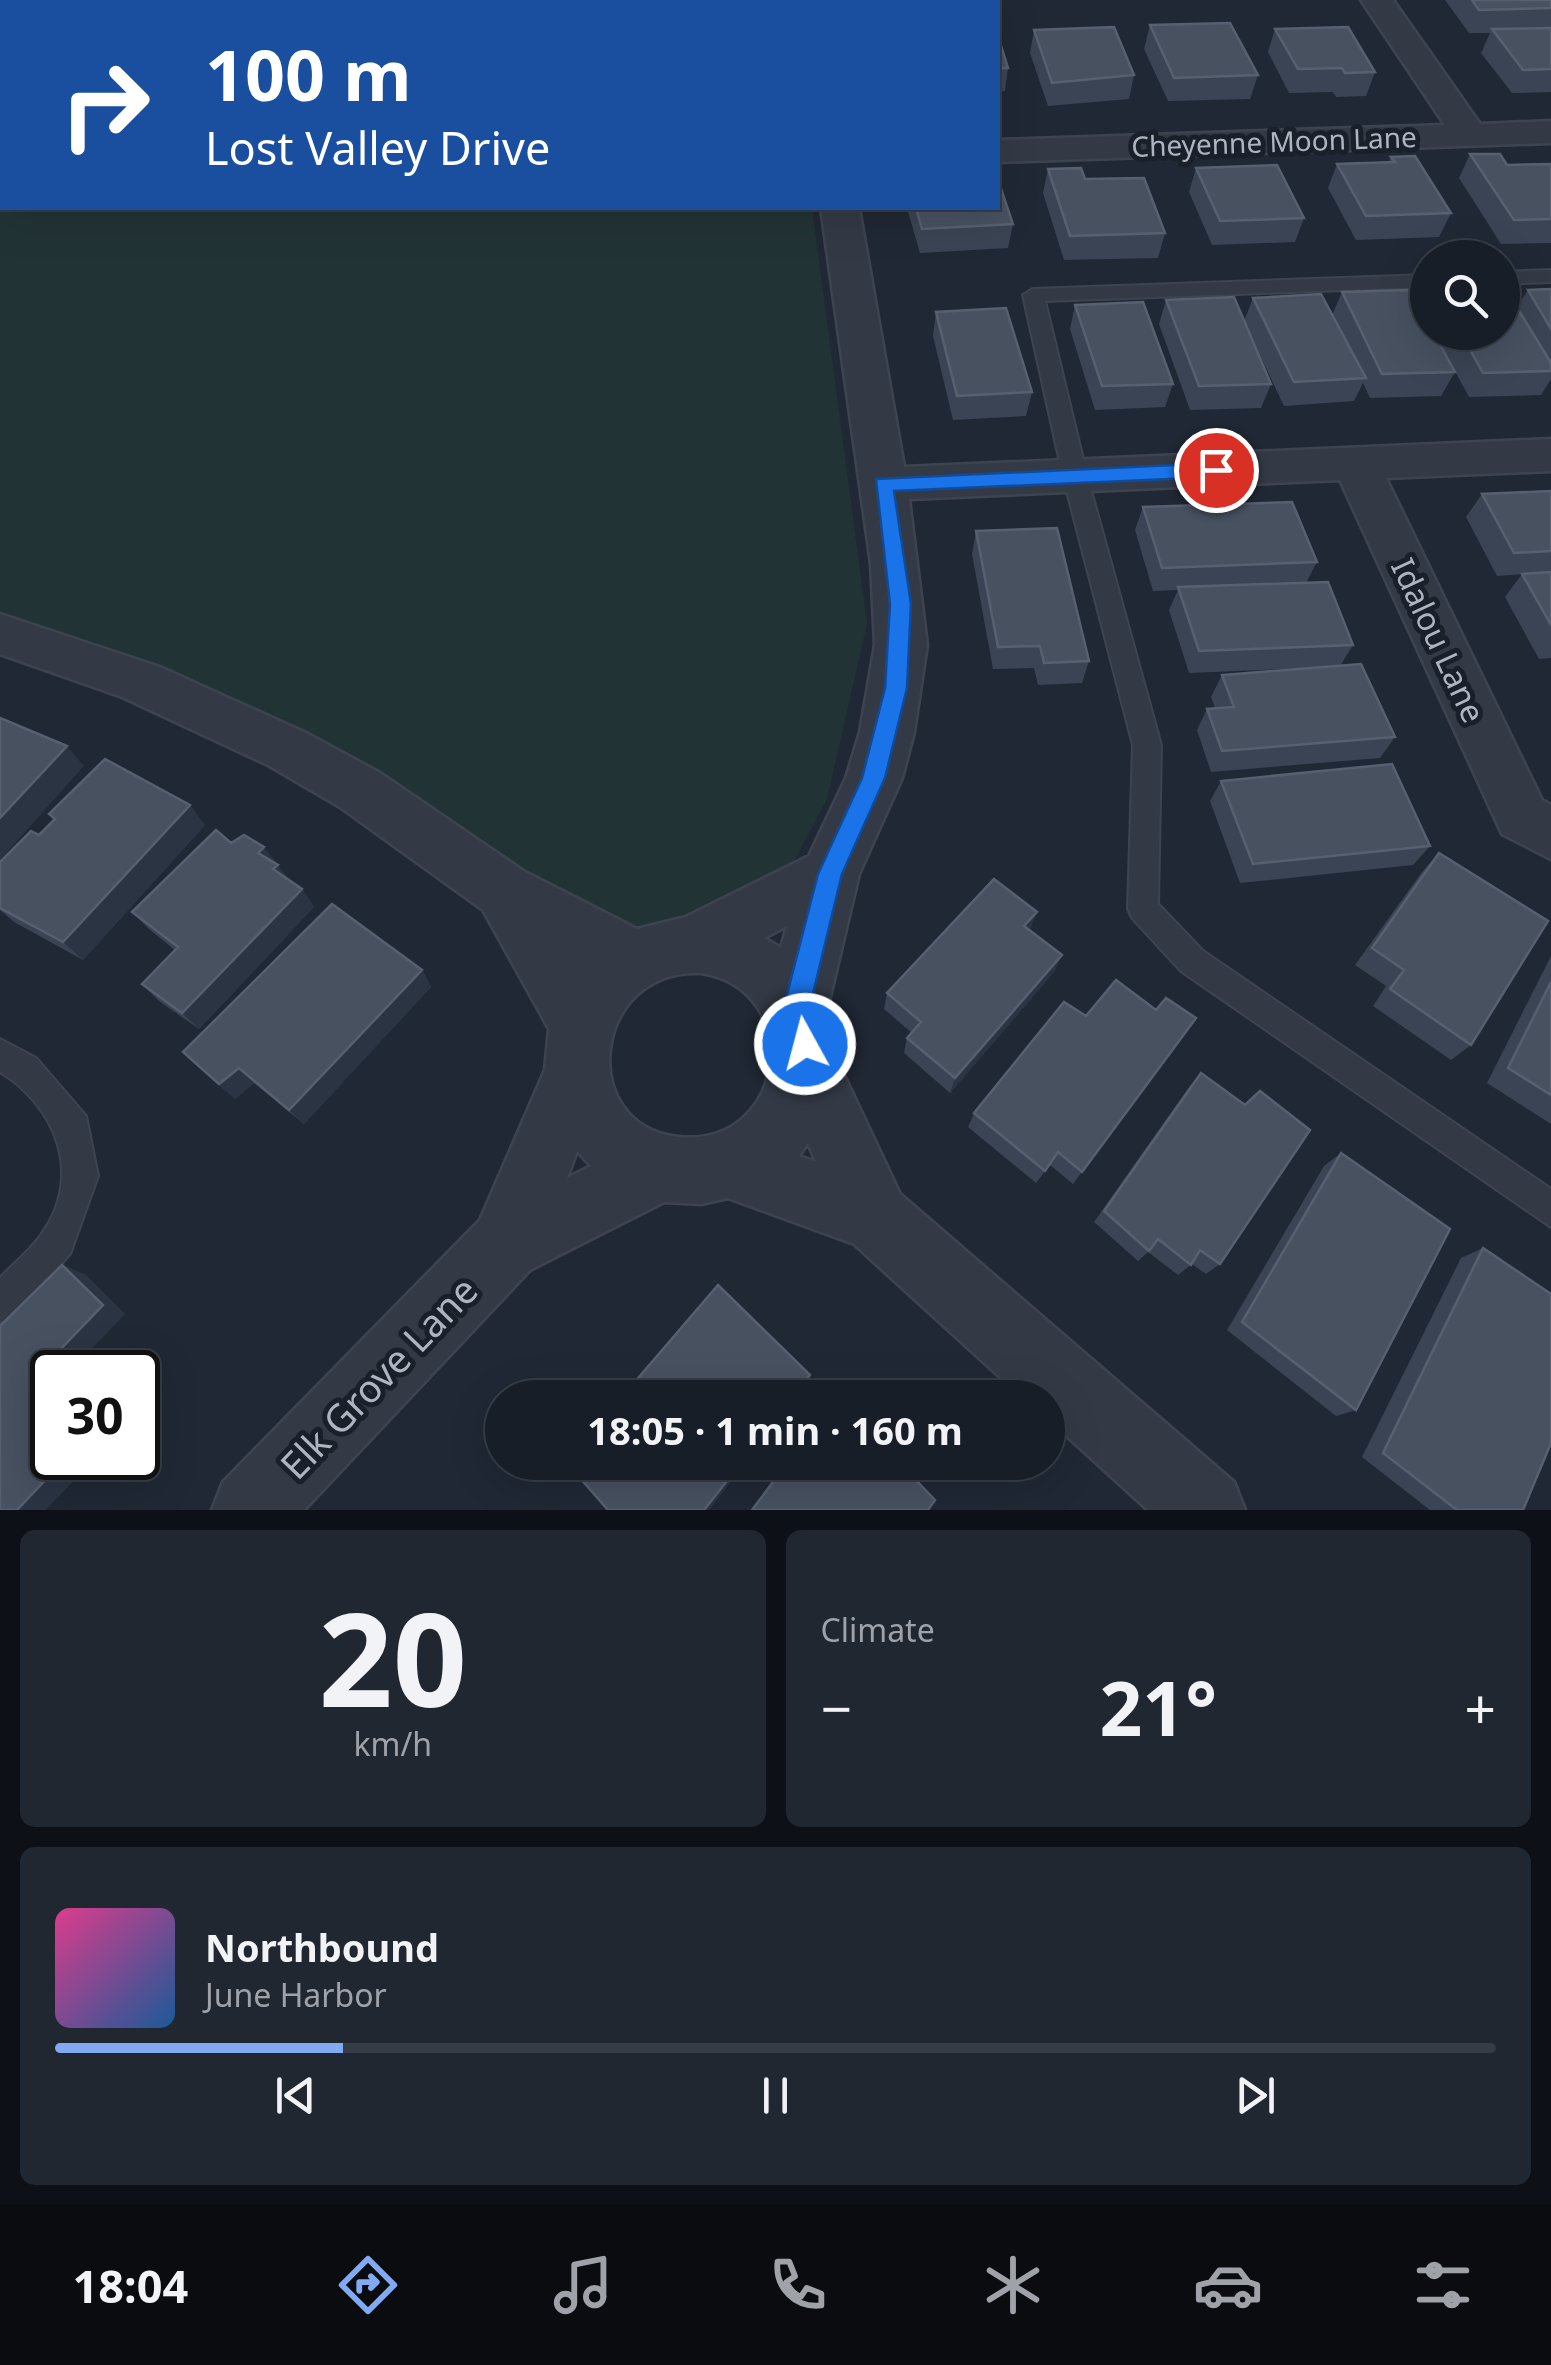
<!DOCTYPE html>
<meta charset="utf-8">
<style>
:root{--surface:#181e28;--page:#212730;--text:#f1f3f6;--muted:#9fa2a8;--line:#363c45;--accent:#82aaf3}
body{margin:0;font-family:"Noto Sans",sans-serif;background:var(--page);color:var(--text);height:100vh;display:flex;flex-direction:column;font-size:38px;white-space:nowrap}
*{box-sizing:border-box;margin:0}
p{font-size:32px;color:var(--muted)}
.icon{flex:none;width:55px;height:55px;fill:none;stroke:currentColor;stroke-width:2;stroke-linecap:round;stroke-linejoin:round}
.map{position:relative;height:1510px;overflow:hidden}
.side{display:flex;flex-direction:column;gap:20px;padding:20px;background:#0d1016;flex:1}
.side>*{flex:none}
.top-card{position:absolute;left:0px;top:0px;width:1000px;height:210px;box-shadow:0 10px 40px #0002,0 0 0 2px var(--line);background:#1a4fa0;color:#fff;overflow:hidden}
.fabs{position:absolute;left:1410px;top:240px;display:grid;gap:20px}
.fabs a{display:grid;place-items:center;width:110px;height:110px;border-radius:50%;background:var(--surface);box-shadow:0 10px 40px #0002,0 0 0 2px var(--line);font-size:50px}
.speed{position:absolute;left:30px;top:1350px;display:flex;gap:20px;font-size:50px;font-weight:700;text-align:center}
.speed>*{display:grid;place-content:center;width:130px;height:130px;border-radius:50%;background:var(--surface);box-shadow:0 10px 40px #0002,0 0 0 2px var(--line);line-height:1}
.speed .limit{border:5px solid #111;border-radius:15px;background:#fff;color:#111}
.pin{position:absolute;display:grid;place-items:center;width:85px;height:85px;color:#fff;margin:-42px;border:5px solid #fff;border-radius:50%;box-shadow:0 2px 10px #0007}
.me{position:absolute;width:110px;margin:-55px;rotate:353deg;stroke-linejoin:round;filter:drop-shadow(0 0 8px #0008)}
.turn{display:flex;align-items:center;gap:35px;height:210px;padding:0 40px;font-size:45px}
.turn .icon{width:130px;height:130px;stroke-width:2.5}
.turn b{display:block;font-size:70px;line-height:85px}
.big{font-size:75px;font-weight:700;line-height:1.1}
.side .tile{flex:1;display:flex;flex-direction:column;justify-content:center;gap:15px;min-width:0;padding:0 35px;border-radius:15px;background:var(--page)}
.side .dial{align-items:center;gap:0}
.dial b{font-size:130px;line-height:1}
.song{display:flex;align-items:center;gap:30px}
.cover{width:120px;height:120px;border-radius:15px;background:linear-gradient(135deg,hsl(330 70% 55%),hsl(210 70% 35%))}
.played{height:10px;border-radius:5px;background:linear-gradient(90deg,var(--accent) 20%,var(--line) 20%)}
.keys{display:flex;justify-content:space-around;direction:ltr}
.heat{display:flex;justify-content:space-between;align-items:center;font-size:55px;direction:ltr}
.side .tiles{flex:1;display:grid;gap:20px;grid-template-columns:1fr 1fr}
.tile:last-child{grid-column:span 2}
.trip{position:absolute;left:485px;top:1380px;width:580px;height:100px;border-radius:50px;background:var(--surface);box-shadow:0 10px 40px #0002,0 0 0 2px var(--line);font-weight:700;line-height:100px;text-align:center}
.menu{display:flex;height:160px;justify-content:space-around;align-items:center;background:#0a0c10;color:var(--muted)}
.menu .icon{width:70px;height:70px}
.menu .active{color:var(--accent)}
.menu b{font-size:45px;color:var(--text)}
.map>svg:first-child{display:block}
.green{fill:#223336}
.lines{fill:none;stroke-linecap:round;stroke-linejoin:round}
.service-casing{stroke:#3d444f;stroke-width:4}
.minor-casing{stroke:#3d444f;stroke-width:5}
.service{fill:#333a46;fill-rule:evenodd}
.minor{fill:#333a46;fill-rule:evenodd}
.wall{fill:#3b4454}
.shaded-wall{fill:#2b3443}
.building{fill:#475160;stroke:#576070;stroke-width:2.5}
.route{fill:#1a73e8;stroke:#114b97;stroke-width:2.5}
.labels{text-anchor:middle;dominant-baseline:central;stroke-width:10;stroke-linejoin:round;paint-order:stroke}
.far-street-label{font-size:28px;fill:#adb5c3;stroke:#19202a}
.street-label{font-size:32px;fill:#adb5c3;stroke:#19202a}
.near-street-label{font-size:38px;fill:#adb5c3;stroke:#19202a}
</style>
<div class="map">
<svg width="1551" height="1510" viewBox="0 0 1551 1510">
<rect width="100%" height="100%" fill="#202835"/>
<path class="green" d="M0,0H189L2,2V208H812L867,624L827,799L791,867L704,923L655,927L593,921L413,796L227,694L85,639L0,617Z"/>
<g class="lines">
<defs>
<path id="service" d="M1551,270V282L1502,284V272Z
M1428,275V287L1045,301L1087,476L1161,745L1158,904L1203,951L1551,1189V1227L1181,971L1132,918L1128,909L1133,745L1063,476L1023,295L1033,289Z
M0,1039L36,1058L86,1116L98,1176L70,1254L13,1317L0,1322V1278C14,1263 32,1249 43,1232C83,1175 56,1106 0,1072Z"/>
<path id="minor" d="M375,0H407V2H375Z
M1361,0H1393L1480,124L1551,121V143L998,162V140L1445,125Z
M821,208H859L904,467L1551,439V471L1386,478L1542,800L1551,805V859L1502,834L1340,480L909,499L927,645L914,732L902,778L859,874L826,1014L835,1056L900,1194L1234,1482L1245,1510H1148L1048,1419V1398H1023L854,1244L728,1198L701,1204L664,1202L530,1270L304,1510H212L223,1482L480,1220L545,1070L549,1029L483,910L340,807L268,765L122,697L0,654V614L160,667L306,733L380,773L525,872L637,929L686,917L809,856L846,778L860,732L875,645L871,564ZM787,926L781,948L764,938ZM701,973C806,989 788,1148 678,1137C575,1126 592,968 701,973ZM808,1143L816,1162L799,1156ZM577,1151L591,1166L567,1178Z"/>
</defs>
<use href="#service" class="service-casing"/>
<use href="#minor" class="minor-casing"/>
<use href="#service" class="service"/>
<use href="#minor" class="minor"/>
</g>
<path class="wall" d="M228,0H312L311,2H229Z
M441,0H527V2H442Z
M564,0H636V2H564Z
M676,0H751V2H676Z
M787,0H867V2H787Z
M902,0H972V1L925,2H902Z
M1445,0H1551V92L1512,93L1481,53L1490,33H1469Z
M1150,25L1258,75L1250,99L1168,101L1144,49Z
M1275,29L1375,72L1366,96L1336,97L1333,92L1289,93L1268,52Z
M1034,30L1134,75L1129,99L1048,106L1030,53Z
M998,36L1008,68L1005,91L998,92Z
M1470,154L1507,165L1551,164V243L1501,244L1459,178Z
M1391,157L1451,213L1439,237L1356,240L1328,188L1337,164L1388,163Z
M1196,168L1304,218L1295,242L1212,245L1189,192Z
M1048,169L1085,179L1165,233L1158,258L1064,260L1043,193Z
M907,208H998L1013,224L1008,248L920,253Z
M1551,289V379L1541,395L1469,397L1434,332H1502L1528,290Z
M1342,292L1455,372L1441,396L1370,398L1363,383L1354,401L1284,406L1250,334L1271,384L1261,408L1190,410L1159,324L1166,300L1244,321L1253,298L1332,315Z
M1075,305L1173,384L1165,407L1095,410L1070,329Z
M936,312L1032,392L1026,416L953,420L933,336Z
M1551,491V658L1539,659L1505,597L1522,574L1497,576L1466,517L1482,494Z
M1143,507L1317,562L1306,583L1353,645L1340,666L1395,737L1380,758L1211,772L1197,730L1207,709L1215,708L1211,697L1222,675L1305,668L1189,673L1169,610L1178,590L1153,591L1135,530Z
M976,531L1089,661L1082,683L1038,685L1034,668L993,669L972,554Z
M1221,781L1430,846L1413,865L1240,883L1210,801Z
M205,825L83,960L14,922L0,910V862L39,835Z
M231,843L264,847L288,879L302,889L314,907L199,1029L159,1001L142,984L175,950L150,930L132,912Z
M1439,853L1471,1045L1451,1060L1373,1006L1386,986L1355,965L1422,872Z
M1030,930L1062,955L1054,972L950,1093L904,1053L907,1038L912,1033L884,1009L887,993Z
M1551,956V1124L1487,1083Z
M422,970L431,987L304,1124L254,1083L235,1099L183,1052Z
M1156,1010L1196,1018L1073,1184L1050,1165L1036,1183L968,1127L974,1113L1086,1016Z
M1201,1073L1245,1105L1220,1264L1206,1274L1192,1264L1178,1275L1148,1252L1138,1261L1094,1222L1189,1087Z
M1341,1153L1356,1410L1336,1416L1227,1330L1324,1166Z
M1483,1248L1523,1510H1430L1362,1457L1461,1258Z"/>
<path class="shaded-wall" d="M67,746L84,766L0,860V818Z
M190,805L205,825L83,960L63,942Z
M264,847L291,883L287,888L258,853Z
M302,889L314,907L199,1029L182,1013Z
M1037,912L1030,930L1017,944L1024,926Z
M1062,955L1054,972L950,1093L955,1078Z
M422,970L431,987L304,1124L289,1110Z
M239,1068L254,1083L235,1099L219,1084Z
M62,1265L85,1274L125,1314L81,1360L89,1372H71L57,1353Z
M113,1357L135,1364L152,1396L138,1411V1372H121Z
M810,1375L809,1382L797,1398H793Z
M66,1458H95L46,1510H17Z
M742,1462H746L709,1510H704Z"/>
<path class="building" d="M1472,0H1551V8L1479,10Z
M1230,23L1258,75L1174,78L1150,25Z
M1114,27L1134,75L1052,83L1034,30Z
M1348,27L1375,72L1345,73L1342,68L1298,69L1275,29Z
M1551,28V69L1523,70L1492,29Z
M998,36L1008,68H998Z
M1470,154H1500L1507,165L1551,164V219L1514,220Z
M1415,156L1451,213L1366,216L1337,164L1395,162L1391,157Z
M1277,165L1304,218L1220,221L1196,168Z
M1081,168L1085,179L1144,178L1165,233L1070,236L1048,169Z
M998,180L1013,224L922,229L916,208H998Z
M1502,288H1505L1551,363V371L1483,373L1460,332H1502Z
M1551,289V329L1528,290Z
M1409,290L1428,323V332H1433L1455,372L1382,374L1342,292Z
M1321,294L1366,378L1294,382L1253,298Z
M1234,297L1271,384L1199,386L1166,300Z
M1143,302L1173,384L1102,386L1075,305Z
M1006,308L1032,392L957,396L936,312Z
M1551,491V551L1514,553L1482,494Z
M1292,502L1317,562L1162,568L1143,507Z
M1057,528L1089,661L1044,663L1040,646L998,647L976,531Z
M1551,572V625L1522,574Z
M1328,582L1353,645L1199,651L1178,587Z
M1361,664L1395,737L1222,751L1207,709L1234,707L1222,675Z
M0,718L67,746L0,818Z
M105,759L190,805L63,942L0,908V862L31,831L39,835L55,819L49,814Z
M1392,764L1430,846L1253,864L1221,781Z
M216,830L231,843L244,835L264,847L258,853L278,865L273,869L302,889L182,1013L142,984L178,947L132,912Z
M1439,853L1548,921L1471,1045L1390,989L1404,970L1372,948Z
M994,879L1037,912L1024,926L1062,955L955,1078L907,1038L921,1022L887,993Z
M332,904L422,970L289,1110L239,1068L219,1084L183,1052Z
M1116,980L1156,1010L1166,998L1196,1018L1082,1172L1058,1152L1045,1171L974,1113L1064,1002L1086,1016Z
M1551,982V1095L1508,1068Z
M1201,1073L1245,1105L1260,1091L1310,1130L1220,1264L1200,1250L1191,1265L1158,1239L1149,1251L1104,1211Z
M1341,1153L1450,1229L1356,1410L1242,1322Z
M1483,1248L1551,1294V1443L1523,1510H1457L1383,1453Z
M62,1265L103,1305L57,1353L71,1372H52V1458H66L17,1510H0V1326Z
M718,1285L810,1375L793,1398H621Z
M98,1356L113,1357L121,1372H79Z
M842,1391L849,1398H837Z
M566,1462H742L704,1510H608Z
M788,1462H920L912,1476L935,1500L928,1510H752Z"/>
<path class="route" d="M1216,463L1225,470L1216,477L894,491L911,604L907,688L885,778L842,874L809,1010L818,1044L814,1053L805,1057L795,1053L783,1010L818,874L862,778L885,688L890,604L876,479Z"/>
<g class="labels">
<g class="far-street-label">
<text transform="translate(1274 141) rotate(-2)">Cheyenne Moon Lane</text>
</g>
<g class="street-label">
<text transform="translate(1439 640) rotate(65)">Idalou Lane</text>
</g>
<g class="near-street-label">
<text transform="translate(378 1377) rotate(-46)">Elk Grove Lane</text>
</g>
</g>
</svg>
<div class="fabs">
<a><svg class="icon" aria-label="search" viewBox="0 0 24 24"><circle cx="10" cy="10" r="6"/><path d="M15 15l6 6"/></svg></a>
</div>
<div class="speed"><div class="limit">30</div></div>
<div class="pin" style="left:1216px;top:470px;background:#d93025"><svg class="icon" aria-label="arrive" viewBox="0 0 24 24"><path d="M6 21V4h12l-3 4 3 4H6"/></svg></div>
<svg class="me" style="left:805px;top:1044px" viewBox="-20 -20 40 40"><circle r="17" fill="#1a73e8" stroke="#fff" stroke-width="3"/><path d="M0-11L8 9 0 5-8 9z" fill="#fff"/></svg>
<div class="trip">18:05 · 1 min · 160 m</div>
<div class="top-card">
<div class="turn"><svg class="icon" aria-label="right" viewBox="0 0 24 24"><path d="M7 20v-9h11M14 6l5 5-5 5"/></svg><div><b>100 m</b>Lost Valley Drive</div></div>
</div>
</div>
<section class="side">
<div class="tiles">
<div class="tile dial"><b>20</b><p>km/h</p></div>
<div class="tile"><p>Climate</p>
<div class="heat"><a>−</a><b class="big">21°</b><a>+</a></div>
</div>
<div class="tile">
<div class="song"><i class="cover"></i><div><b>Northbound</b><p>June Harbor</p></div></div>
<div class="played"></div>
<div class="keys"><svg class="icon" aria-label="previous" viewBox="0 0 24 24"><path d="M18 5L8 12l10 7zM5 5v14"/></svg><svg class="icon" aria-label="pause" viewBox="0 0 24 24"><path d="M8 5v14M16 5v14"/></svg><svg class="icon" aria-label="next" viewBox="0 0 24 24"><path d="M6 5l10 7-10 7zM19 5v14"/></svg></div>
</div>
</div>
</section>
<nav class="menu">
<b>18:04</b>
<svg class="icon active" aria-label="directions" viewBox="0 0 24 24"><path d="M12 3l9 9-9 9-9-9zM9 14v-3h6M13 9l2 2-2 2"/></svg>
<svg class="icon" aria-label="music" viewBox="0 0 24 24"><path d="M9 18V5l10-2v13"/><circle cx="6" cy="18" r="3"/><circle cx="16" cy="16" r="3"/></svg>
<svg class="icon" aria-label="phone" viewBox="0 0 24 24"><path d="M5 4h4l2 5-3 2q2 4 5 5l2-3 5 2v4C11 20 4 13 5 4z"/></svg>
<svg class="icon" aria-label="climate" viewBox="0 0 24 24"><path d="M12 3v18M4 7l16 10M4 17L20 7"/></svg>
<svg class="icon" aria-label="car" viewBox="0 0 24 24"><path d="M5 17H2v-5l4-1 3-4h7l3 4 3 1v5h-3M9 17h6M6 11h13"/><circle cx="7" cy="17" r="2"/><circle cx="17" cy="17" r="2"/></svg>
<svg class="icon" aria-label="filters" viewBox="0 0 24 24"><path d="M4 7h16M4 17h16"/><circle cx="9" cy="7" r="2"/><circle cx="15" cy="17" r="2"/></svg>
</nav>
